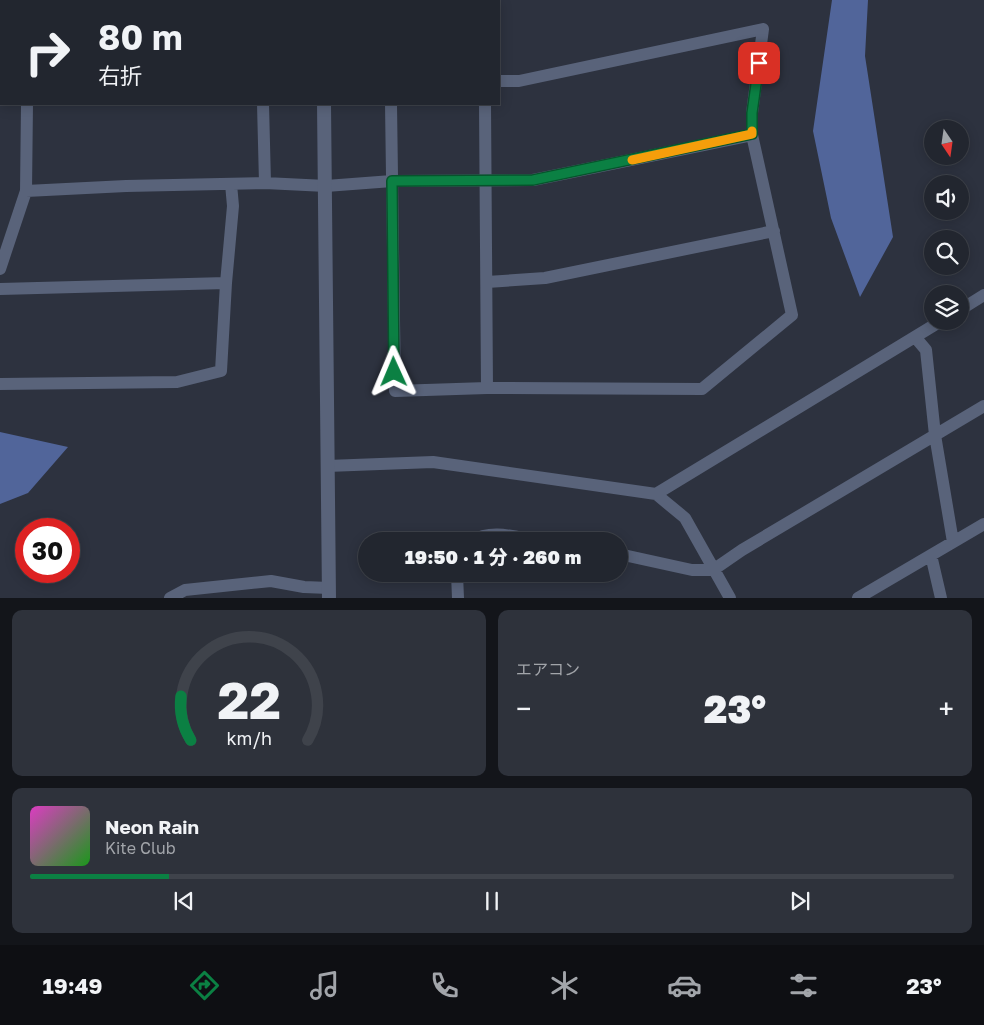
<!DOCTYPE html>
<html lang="ja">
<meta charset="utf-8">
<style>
:root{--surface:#22262f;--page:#2e323b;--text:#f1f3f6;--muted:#a2a5aa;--line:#3f434b;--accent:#0b8043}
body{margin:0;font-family:"Golos Text","Noto Sans JP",sans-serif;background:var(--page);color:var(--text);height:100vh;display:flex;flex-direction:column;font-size:19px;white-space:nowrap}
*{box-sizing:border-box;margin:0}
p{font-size:16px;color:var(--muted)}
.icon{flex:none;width:28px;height:28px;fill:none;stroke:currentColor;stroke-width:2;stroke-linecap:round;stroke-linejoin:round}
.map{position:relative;height:598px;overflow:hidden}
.sheet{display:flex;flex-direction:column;gap:12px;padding:12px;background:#13151a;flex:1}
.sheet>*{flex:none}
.top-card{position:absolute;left:0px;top:0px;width:500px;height:105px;box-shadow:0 2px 12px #0003,0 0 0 1px var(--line);background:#22262f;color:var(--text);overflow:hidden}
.needle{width:32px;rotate:167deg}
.fabs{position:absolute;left:924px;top:120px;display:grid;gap:10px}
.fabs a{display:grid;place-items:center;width:45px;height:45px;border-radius:50%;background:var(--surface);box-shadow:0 2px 12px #0003,0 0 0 1px var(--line);font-size:25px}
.speed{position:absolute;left:15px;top:518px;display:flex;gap:10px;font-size:25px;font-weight:700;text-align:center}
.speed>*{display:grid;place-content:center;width:65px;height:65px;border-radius:50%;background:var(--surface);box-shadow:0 2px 12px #0003,0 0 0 1px var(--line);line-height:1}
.speed .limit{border:8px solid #d22;background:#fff;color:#111}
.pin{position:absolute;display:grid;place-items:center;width:42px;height:42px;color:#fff;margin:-21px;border-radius:10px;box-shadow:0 2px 8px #0006}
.me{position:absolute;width:55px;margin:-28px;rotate:359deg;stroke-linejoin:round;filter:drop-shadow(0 0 4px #0008)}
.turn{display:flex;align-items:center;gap:18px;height:105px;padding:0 15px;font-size:22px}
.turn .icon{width:65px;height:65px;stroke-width:2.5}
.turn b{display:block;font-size:35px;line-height:42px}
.big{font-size:38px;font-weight:800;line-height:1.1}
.sheet .card{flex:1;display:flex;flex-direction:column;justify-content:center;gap:8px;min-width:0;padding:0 18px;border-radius:10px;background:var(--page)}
.sheet .dial{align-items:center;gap:0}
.dial svg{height:130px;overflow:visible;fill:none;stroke:var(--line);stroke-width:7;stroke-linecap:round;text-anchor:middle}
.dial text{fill:var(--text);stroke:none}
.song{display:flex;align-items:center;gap:15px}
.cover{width:60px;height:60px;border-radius:8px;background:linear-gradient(135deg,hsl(310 70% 55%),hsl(120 70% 35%))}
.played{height:5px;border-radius:2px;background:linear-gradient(90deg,var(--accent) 15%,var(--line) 15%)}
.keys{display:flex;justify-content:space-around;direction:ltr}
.heat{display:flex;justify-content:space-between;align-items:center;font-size:28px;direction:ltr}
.sheet .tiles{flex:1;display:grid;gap:12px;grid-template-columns:1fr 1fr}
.card:last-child{grid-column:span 2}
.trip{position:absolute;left:358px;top:532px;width:270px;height:50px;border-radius:25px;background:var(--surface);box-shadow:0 2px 12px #0003,0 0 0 1px var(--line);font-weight:800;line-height:50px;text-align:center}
.tabs{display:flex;height:80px;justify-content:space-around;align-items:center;background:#0e0f13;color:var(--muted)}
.tabs .icon{width:35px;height:35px}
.tabs .selected{color:var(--accent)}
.tabs b{font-size:22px;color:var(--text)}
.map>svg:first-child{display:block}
.forest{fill:#51659a}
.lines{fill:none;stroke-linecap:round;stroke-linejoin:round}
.minor{stroke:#59637a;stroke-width:12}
.tertiary{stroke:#59637a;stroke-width:14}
.route-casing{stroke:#07532c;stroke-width:12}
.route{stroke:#0b8043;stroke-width:9}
.slow{stroke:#f59e0b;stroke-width:9}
</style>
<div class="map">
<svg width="984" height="598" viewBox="0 0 984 598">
<rect width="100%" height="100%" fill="#2d323f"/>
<path class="forest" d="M832,0H868L865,56L893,237L860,297L831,218L813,131Z
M0,432L68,447L28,493L0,504Z"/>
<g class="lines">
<path class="minor" d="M260,0V1
M390,0V1
M483,0V1
M79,1L80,0
M263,104L265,183
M391,104L395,391L487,388L702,389L792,315L752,135V113L763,29L519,81H499
M485,104L487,388
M26,191L126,186L265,183L326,186L392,181L533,180L752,135
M0,269L26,191L27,104
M487,282L545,278L774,231
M0,289L226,283
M960,310L984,295
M915,337L926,350L935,435L953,542
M0,384L177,382L221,371L226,283L233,206L231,184
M327,466L433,462L656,494L685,518L730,598
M656,494L941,321
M472,541C492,528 518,538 540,541
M619,554L692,570H713L742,550L984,406
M931,555L941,598
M457,574L458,598
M170,598L185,590L271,581L304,587L329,588
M858,598L984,524"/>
<path class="tertiary" d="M322,0V1
M324,104L329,598"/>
</g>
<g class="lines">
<defs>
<path id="route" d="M394,372L392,181L533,180L752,134V113L759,63"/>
</defs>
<use href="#route" class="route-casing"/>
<use href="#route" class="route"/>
<path class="slow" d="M632,160L752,134V131"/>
</g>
</svg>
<div class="fabs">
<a><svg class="needle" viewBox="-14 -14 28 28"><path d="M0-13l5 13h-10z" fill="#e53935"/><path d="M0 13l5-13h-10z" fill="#a2a5aa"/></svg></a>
<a><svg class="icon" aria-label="sound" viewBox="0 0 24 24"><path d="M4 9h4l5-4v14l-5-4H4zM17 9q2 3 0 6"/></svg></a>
<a><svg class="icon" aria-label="search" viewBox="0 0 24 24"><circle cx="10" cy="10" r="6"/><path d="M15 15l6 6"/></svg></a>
<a><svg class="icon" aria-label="layers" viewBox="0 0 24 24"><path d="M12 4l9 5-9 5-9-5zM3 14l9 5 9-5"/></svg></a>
</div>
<div class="speed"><div class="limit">30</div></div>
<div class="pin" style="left:759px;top:63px;background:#d93025"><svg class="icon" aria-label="arrive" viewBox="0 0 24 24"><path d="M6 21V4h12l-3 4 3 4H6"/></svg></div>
<svg class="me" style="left:394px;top:372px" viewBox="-20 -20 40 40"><path d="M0-17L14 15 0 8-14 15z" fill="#0b8043" stroke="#fff" stroke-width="4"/></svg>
<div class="trip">19:50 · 1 分 · 260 m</div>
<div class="top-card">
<div class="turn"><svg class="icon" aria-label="right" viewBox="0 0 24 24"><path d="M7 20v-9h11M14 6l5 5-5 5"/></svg><div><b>80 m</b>右折</div></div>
</div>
</div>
<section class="sheet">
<div class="tiles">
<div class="card dial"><svg viewBox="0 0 100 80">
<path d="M14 69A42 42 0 1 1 86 69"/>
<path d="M14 69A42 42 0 0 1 8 42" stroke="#0b8043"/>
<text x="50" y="56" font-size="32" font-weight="700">22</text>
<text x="50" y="72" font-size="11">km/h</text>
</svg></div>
<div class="card"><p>エアコン</p>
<div class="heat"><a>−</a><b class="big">23°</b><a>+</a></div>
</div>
<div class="card">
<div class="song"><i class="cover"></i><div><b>Neon Rain</b><p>Kite Club</p></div></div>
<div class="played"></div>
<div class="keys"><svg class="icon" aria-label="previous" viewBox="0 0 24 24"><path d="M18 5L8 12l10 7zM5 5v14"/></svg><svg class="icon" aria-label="pause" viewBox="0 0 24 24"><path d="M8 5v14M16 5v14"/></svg><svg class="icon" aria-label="next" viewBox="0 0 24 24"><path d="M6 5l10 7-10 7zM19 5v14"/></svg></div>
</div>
</div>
</section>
<nav class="tabs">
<b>19:49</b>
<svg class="icon selected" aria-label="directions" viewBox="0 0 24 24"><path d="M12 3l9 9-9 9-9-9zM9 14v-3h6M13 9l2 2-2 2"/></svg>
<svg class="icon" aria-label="music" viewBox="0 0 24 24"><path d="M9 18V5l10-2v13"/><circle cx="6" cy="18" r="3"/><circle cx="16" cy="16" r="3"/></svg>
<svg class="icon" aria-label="phone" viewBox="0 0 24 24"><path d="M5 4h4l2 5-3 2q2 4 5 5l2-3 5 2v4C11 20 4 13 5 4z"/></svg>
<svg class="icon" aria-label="climate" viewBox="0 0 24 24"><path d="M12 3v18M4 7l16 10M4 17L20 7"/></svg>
<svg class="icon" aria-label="car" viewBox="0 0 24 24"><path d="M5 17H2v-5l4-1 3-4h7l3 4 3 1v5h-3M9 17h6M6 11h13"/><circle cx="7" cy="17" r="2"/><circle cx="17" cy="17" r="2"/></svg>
<svg class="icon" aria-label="filters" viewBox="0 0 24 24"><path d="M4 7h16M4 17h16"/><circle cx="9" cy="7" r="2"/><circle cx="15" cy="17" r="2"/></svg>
<b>23°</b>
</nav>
